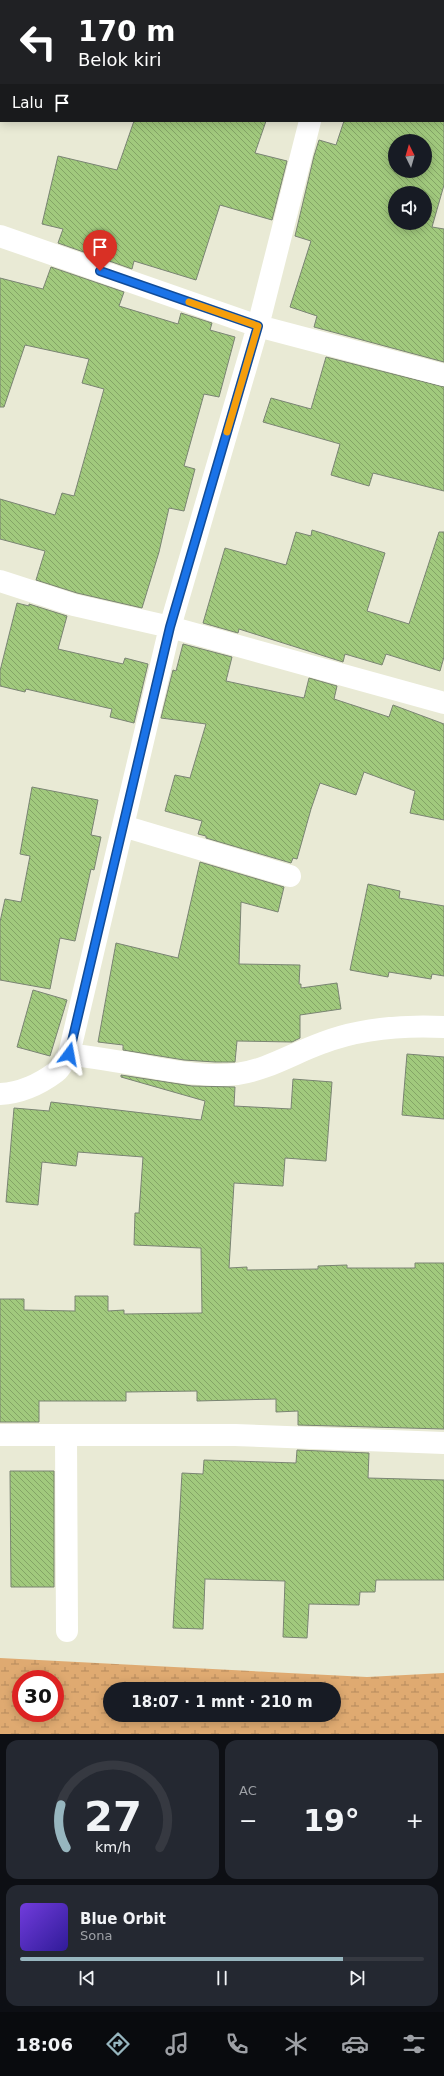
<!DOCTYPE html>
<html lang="id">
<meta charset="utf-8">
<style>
:root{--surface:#171b24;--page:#242831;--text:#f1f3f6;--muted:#9ea1a6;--line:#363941;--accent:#97b6bf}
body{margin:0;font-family:"DejaVu Sans",sans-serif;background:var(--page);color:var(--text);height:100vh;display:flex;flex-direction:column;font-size:15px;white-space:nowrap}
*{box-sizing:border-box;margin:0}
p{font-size:13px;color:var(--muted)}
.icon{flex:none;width:22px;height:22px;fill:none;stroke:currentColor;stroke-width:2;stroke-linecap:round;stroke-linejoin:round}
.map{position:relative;height:1734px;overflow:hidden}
.sheet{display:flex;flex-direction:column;gap:6px;padding:6px;background:#0d0f14;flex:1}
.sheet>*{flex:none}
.top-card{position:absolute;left:0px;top:0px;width:444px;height:122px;box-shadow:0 2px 10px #0003;background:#202124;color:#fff;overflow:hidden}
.needle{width:26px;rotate:355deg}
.buttons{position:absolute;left:388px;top:134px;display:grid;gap:8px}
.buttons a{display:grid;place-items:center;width:44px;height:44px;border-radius:50%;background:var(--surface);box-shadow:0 2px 10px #0003;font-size:20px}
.speed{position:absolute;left:12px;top:1670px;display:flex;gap:8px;font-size:20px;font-weight:700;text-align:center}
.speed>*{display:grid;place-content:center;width:52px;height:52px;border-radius:50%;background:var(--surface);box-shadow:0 2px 10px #0003;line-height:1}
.speed .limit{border:6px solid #d22;background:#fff;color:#111}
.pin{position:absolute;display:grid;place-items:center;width:34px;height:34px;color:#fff;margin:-41px -17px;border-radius:50% 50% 50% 0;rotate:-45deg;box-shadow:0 0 4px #0007}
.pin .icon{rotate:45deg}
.me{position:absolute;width:44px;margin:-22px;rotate:13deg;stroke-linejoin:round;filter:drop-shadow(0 0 3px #0008)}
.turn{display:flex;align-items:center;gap:14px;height:84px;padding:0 12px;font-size:18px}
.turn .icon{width:52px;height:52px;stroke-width:2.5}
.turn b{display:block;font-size:28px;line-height:34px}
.then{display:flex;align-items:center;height:38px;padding:0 12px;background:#0003;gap:8px;font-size:15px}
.big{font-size:30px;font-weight:700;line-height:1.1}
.sheet .widget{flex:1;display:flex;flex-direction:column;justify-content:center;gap:6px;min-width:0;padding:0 14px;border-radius:12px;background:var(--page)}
.sheet .dial{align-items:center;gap:0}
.dial svg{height:104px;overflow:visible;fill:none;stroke:var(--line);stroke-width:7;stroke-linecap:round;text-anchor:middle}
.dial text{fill:var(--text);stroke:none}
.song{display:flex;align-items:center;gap:12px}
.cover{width:48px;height:48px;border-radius:6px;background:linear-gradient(135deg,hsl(260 70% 55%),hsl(250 70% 35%))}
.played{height:4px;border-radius:2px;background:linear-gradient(90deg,var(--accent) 80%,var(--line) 80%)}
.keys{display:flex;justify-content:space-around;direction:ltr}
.heat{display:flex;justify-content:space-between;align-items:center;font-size:22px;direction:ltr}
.sheet .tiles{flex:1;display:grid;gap:6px;grid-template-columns:1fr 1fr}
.widget:last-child{grid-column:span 2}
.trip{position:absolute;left:103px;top:1682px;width:238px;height:40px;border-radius:20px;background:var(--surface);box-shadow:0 2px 10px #0003;font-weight:700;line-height:40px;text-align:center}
.tab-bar{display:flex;height:64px;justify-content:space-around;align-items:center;background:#090b0e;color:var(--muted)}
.tab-bar .icon{width:28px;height:28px}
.tab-bar .active{color:var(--accent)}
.tab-bar b{font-size:18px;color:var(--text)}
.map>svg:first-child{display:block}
.wetland{fill:url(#wetland-marsh);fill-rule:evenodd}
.building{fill:url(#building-back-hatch);stroke:#7a8473;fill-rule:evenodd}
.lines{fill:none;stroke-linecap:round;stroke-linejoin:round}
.minor{stroke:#fff;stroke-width:22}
.route-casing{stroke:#114b97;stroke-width:10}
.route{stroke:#1a73e8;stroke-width:7}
.slow{stroke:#f59e0b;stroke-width:7}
</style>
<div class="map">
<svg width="444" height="1734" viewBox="0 0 444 1734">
<defs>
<pattern id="wetland-marsh" width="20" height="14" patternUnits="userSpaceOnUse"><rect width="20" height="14" fill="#dfaa71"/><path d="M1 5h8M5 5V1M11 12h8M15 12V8" fill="none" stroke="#b58b5d"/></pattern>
<pattern id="building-back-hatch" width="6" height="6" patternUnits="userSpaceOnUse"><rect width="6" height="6" fill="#a1c97d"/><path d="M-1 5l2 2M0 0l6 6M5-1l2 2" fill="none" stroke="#84a466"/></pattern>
</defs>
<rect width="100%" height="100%" fill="#e9ead5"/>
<path class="wetland" d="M0,0H299L1,1V103Z
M0,1658L367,1677L444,1673V1734H0ZM21,1679H55V1713H21ZM110,1689H334V1715H110Z"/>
<path class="building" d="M134,121H266L255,153L287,161L272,220L220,205L196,280L134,261L132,269L58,243L63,229L42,224L58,156L117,170Z
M344,121H444V185L432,227L444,229V362L314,327L317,316L290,307L311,241L295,236L314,156L319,140L336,145ZM395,141H425V171H395ZM395,193H425V223H395Z
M51,267L124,292L119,306L178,324L181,313L212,323L210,330L235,337L219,397L204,394L184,466L195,469L184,511L169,508L159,552L142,608L77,593L36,580L45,551L0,539V499L55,515L62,493L74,496L104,389L82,383L89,359L25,345L4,407H0V278L43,289Z
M326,357L444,387V491L373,473L369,486L331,475L340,444L263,422L271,398L311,409Z
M312,530L385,553L367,611L409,624L439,532H444V657L440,671L386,654L382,665L345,654L343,662L239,629L238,633L203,623L225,548L286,565L296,532L311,536Z
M17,603L29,606V604L67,616L58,649L123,664L125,658L148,664L134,723L110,717L112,709L26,689L25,692L0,686V671Z
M183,644L232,657L226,681L304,698L309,678L337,686L334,699L389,717L393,705L444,724V820L410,813L415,791L364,772L356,795L320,783L311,809L297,859L293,858L291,863L206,838V836L198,834L202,821L165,811L175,775L190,778L206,724L161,718L173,670L176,671Z
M32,787L98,800L91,835L101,837L94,870L91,869L75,941L60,938L50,989L0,980V922L5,899L21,902L30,856L20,854Z
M200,862L284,887L278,912L241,902L239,964L300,965L299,984H301V988L337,983L341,1009L300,1015V1038L292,1042L237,1041L235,1062H215L184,1060L123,1050V1045L98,1042L116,943L178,958Z
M368,884L400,891L399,898L444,906V976L432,974L431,979L389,972L388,977L350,970Z
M33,990L67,1000L50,1056L17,1047Z
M407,1054L444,1057V1119L402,1115Z
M121,1075L192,1086L235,1087L234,1106L291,1109L293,1079L332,1082L326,1161L285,1158L283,1186L234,1183L229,1268L247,1267V1270L318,1269V1266L347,1265V1268H415V1263H444V1429L298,1425V1411L276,1412V1399L197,1401V1391L126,1392V1401H39V1422H0V1299H24V1310L75,1311V1296H108V1311L124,1310V1314L202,1313L201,1248L134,1245L135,1213H139L143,1157L78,1152L76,1166L42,1162L38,1205L6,1202L14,1108L49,1111L51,1102L201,1120L205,1101L121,1077Z
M297,1450L369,1453L368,1478L444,1480V1580H376L375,1592H360L359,1605L309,1604L307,1638L283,1637L285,1581L205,1579L203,1629L173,1628L182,1473L203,1474L204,1460L296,1463Z
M10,1471H54V1587H11Z"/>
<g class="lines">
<path class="minor" d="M340,1V0
M0,236L258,326L444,375
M0,581L74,605L170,627L444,703
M123,826L290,876
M69,1054C96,1058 123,1062 150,1067C179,1072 207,1077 237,1074C267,1070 294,1053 322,1043C361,1028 402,1025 444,1027
M0,1094C20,1093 40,1084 56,1072C61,1068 65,1059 69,1054L170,627L258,326L310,121
M0,1435H235L444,1443
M66,1435L67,1631"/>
</g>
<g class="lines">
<defs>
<path id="route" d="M69,1054L170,627L258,326L100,271"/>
</defs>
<use href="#route" class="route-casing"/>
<use href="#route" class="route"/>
<path class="slow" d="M189,302L258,326L227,432"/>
</g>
</svg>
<div class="buttons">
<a><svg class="needle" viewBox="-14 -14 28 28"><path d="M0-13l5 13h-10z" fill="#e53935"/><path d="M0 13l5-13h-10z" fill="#9ea1a6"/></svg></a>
<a><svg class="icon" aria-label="sound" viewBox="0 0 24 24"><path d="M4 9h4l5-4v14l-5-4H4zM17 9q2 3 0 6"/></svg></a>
</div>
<div class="speed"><div class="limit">30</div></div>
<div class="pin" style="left:100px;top:271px;background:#d93025"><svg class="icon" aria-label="arrive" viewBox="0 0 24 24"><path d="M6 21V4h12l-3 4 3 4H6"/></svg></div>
<svg class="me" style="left:69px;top:1054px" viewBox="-20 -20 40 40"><path d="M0-17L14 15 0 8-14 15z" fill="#1a73e8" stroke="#fff" stroke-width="4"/></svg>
<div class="trip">18:07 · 1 mnt · 210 m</div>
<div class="top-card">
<div class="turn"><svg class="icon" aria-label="left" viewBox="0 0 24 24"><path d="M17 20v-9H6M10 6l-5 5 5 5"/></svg><div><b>170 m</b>Belok kiri</div></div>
<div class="then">Lalu<svg class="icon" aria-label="arrive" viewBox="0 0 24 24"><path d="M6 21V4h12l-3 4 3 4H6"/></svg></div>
</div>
</div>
<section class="sheet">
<div class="tiles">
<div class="widget dial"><svg viewBox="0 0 100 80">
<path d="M14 69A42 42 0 1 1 86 69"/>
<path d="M14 69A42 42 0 0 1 10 36" stroke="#97b6bf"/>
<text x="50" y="56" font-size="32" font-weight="700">27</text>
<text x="50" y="72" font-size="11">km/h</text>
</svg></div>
<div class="widget"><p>AC</p>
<div class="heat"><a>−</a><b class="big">19°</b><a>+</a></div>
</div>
<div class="widget">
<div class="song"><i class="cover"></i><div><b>Blue Orbit</b><p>Sona</p></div></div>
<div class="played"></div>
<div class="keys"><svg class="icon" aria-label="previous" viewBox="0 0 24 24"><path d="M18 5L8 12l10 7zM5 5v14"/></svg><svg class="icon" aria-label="pause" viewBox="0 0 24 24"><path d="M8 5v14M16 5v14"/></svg><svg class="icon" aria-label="next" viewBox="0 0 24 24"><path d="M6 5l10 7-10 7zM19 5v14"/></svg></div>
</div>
</div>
</section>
<nav class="tab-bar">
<b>18:06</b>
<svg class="icon active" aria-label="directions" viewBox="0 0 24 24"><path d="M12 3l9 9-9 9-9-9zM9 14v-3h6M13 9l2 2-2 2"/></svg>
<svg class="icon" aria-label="music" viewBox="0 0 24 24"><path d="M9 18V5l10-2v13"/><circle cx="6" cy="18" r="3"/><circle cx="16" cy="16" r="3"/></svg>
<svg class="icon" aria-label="phone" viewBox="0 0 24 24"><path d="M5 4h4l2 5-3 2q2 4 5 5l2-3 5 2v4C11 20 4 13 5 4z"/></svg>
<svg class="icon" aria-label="climate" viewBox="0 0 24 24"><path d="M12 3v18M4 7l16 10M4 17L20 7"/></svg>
<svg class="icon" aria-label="car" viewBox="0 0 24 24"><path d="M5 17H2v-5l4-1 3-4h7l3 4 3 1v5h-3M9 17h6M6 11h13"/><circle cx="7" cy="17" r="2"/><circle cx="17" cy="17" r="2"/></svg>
<svg class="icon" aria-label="filters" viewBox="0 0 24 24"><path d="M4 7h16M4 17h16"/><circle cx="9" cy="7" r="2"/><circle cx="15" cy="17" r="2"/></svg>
</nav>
